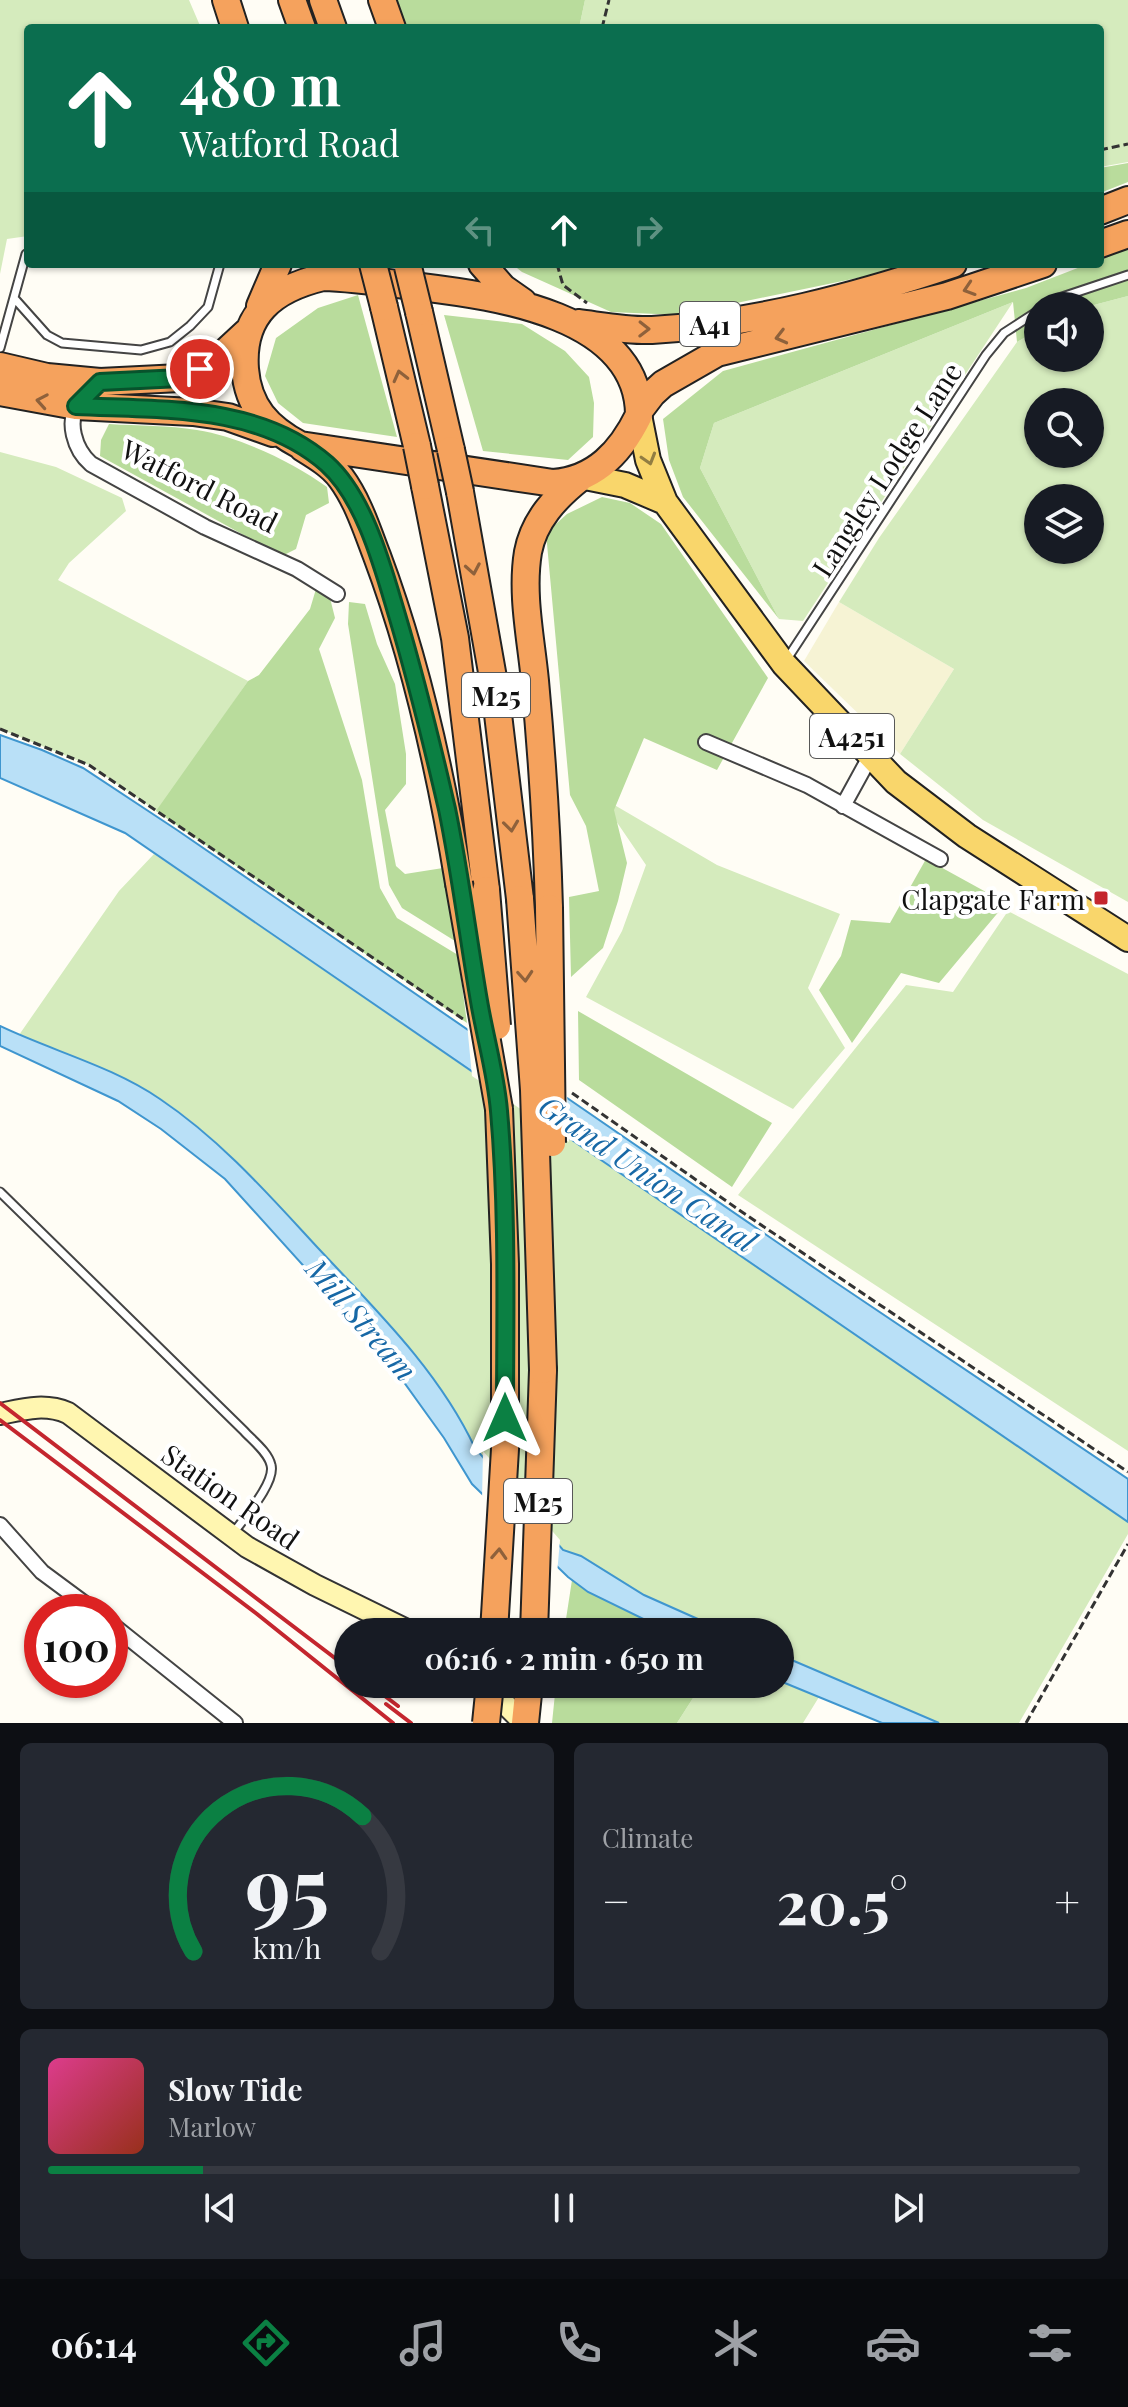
<!DOCTYPE html>
<meta charset="utf-8">
<style>
:root{--surface:#171b24;--page:#242831;--text:#f1f3f6;--muted:#9ea1a6;--line:#363941;--accent:#0b8043}
body{margin:0;font-family:"Playfair Display",serif;background:var(--page);color:var(--text);height:100vh;display:flex;flex-direction:column;font-size:30px;white-space:nowrap}
*{box-sizing:border-box;margin:0}
p{font-size:26px;color:var(--muted)}
.icon{flex:none;width:44px;height:44px;fill:none;stroke:currentColor;stroke-width:2;stroke-linecap:round;stroke-linejoin:round}
.map{position:relative;height:1723px;overflow:hidden}
.side{display:flex;flex-direction:column;gap:20px;padding:20px;background:#0d0f14;flex:1}
.side>*{flex:none}
.banner{position:absolute;left:24px;top:24px;width:1080px;height:244px;border-radius:8px;box-shadow:0 2px 6px #0004;background:#0b6e4f;color:#fff;overflow:hidden}
.tools{position:absolute;left:1024px;top:292px;display:grid;gap:16px}
.tools a{display:grid;place-items:center;width:80px;height:80px;border-radius:50%;background:var(--surface);box-shadow:0 2px 6px #0004;font-size:40px}
.speed{position:absolute;left:24px;top:1594px;display:flex;gap:16px;font-size:40px;font-weight:700;text-align:center}
.speed>*{display:grid;place-content:center;width:104px;height:104px;border-radius:50%;background:var(--surface);box-shadow:0 2px 6px #0004;line-height:1}
.speed .limit{border:12px solid #d22;background:#fff;color:#111}
.pin{position:absolute;display:grid;place-items:center;width:68px;height:68px;color:#fff;margin:-34px;border:4px solid #fff;border-radius:50%;box-shadow:0 2px 8px #0007}
.me{position:absolute;width:88px;margin:-44px;rotate:0deg;stroke-linejoin:round;filter:drop-shadow(0 0 6px #0008)}
.turn{display:flex;align-items:center;gap:28px;height:168px;padding:0 24px;font-size:36px}
.turn .icon{width:104px;height:104px;stroke-width:2.5}
.turn b{display:block;font-size:56px;line-height:68px}
.lanes{display:flex;align-items:center;height:76px;padding:0 24px;background:#0003;justify-content:center;gap:40px;direction:ltr}
.lanes .off{opacity:.35}
.big{font-size:60px;font-weight:700;line-height:1.1}
.side .card{flex:1;display:flex;flex-direction:column;justify-content:center;gap:12px;min-width:0;padding:0 28px;border-radius:12px;background:var(--page)}
.side .dial{align-items:center;gap:0}
.dial svg{height:208px;overflow:visible;fill:none;stroke:var(--line);stroke-width:7;stroke-linecap:round;text-anchor:middle}
.dial text{fill:var(--text);stroke:none}
.song{display:flex;align-items:center;gap:24px}
.cover{width:96px;height:96px;border-radius:12px;background:linear-gradient(135deg,hsl(330 70% 55%),hsl(10 70% 35%))}
.played{height:8px;border-radius:4px;background:linear-gradient(90deg,var(--accent) 15%,var(--line) 15%)}
.keys{display:flex;justify-content:space-around;direction:ltr}
.heat{display:flex;justify-content:space-between;align-items:center;font-size:44px;direction:ltr}
.side .tiles{flex:1;display:grid;gap:20px;grid-template-columns:1fr 1fr}
.card:last-child{grid-column:span 2}
.trip{position:absolute;left:334px;top:1618px;width:460px;height:80px;border-radius:40px;background:var(--surface);box-shadow:0 2px 6px #0004;font-weight:700;line-height:80px;text-align:center}
.tab-bar{display:flex;height:128px;justify-content:space-around;align-items:center;background:#090b0e;color:var(--muted)}
.tab-bar .icon{width:56px;height:56px}
.tab-bar .on{color:var(--accent)}
.tab-bar b{font-size:36px;color:var(--text)}
.map>svg:first-child{display:block}
.farmland{fill:#f6f3d4}
.green{fill:#d5ebbd;fill-rule:evenodd}
.forest{fill:#b9dc9c}
.water{fill:#b9e0f7;stroke:#3f96cf;stroke-width:2}
.pier{fill:#fffdf5}
.lines{fill:none;stroke-linecap:round;stroke-linejoin:round}
.lane-casing{stroke:#444;stroke-width:11}
.street-casing{stroke:#444;stroke-width:18}
.secondary-casing{stroke:#333;stroke-width:24}
.primary-casing{stroke:#222;stroke-width:28}
.highway-casing{stroke:#222;stroke-width:30}
.path{stroke:#333;stroke-width:3;stroke-dasharray:8 4;stroke-linecap:butt}
.lane{stroke:#fff;stroke-width:7}
.street{stroke:#fff;stroke-width:14}
.secondary{stroke:#fff6b0;stroke-width:20}
.primary{stroke:#f9d66b;stroke-width:24}
.highway{stroke:#f5a25d;stroke-width:26}
.rail{stroke:#c4262e;stroke-width:4}
.highway-bridge-casing{stroke:#222;stroke-width:30;stroke-linecap:butt}
.highway-bridge{stroke:#f5a25d;stroke-width:26}
.oneway{stroke:#8e613b}
.oneway2{stroke:#917d42}
.route-casing{stroke:#07532c;stroke-width:20}
.route{stroke:#0b8043;stroke-width:14}
.poi-dot{fill:#c4262e;stroke:#fff;stroke-width:3}
.labels{text-anchor:middle;dominant-baseline:central;stroke-width:8;stroke-linejoin:round;paint-order:stroke}
.shield{fill:#fff;stroke:#585858;stroke-width:2}
.shield-label{font-size:26px;font-weight:bold;fill:#111}
.street-label{font-size:28px;fill:#111;stroke:#fff}
.poi-label{font-size:28px;fill:#111;stroke:#fff;text-anchor:end}
.water-label{font-size:30px;font-style:italic;fill:#1768a6;stroke:#fff}
</style>
<div class="map">
<svg width="1128" height="1723" viewBox="0 0 1128 1723">
<rect width="100%" height="100%" fill="#fffdf5"/>
<path class="farmland" d="M839,602L954,669L900,754L804,661Z"/>
<path class="green" d="M0,0H189L201,28H28V236L7,239L0,274Z
M585,0H1128V162L1100,167V28H579Z
M1128,296V902L983,820L900,754L954,669L839,602L879,538L1017,342L1038,330V358H1090V306ZM1038,402H1090V454H1038ZM1038,498H1090V550H1038Z
M1013,302L803,621L779,619L700,468L714,423Z
M0,452L56,467L122,498L126,511L69,563L58,580L248,681L158,812L89,765L0,729Z
M599,796L717,865L840,914L808,988L845,1048L793,1109L586,997L622,931L646,865Z
M154,854L1128,1522V1534L1019,1723H939L780,1655V1632H727L644,1595L581,1556L563,1550L475,1448C438,1369 372,1306 313,1243C265,1191 218,1136 158,1097C116,1070 64,1054 19,1035L119,891Z
M1008,911L1128,974V1451L738,1195L906,985L953,992Z
M780,1681L819,1697L803,1723H677L702,1684H780Z"/>
<path class="forest" d="M395,0H585L579,28H406Z
M1128,163V182L1100,193V168Z
M1128,249V296L1090,306H1038V330L1017,342L1013,302L714,423L700,468L779,619L683,497L669,460L663,419L723,371L1026,288L1088,264H1100V259Z
M512,264H909L891,271L679,315L611,312L522,272Z
M358,295L397,437L303,423L278,403L265,376L276,338L318,308Z
M444,315L522,324L565,351L589,377L594,403L593,437L568,460L483,451Z
M109,424C138,426 168,425 197,430C240,437 293,462 327,487L329,503L306,515L296,549L282,556L100,456L101,440Z
M602,497L630,503L661,524L768,678L717,770L644,738L614,810L627,863L618,901L603,948L571,977L569,897L599,891L586,826L570,795L546,533L567,514Z
M316,589L330,598L335,618L319,649L362,780L380,888L397,918L458,955L467,1023L156,811L248,681L259,675L310,609Z
M349,602L365,604L377,644L395,684L406,754V784L385,810L396,866L405,874L443,868L455,941L402,908L389,885L348,624Z
M926,859L1006,903L939,983L901,973L852,1043L819,990L841,956L851,920L890,923Z
M578,1011L772,1123L732,1187L579,1080Z
M572,1580L588,1592L670,1632H564Z
M556,1684H702L677,1723H552Z"/>
<path class="water" d="M0,735L42,750L83,768L177,830L832,1280L1128,1479V1522L125,833L0,778Z
M0,1026C52,1051 112,1066 160,1099C221,1140 269,1195 318,1248C376,1310 439,1371 475,1448L563,1550L581,1556L644,1595L727,1632H670L588,1592L568,1577L472,1484L444,1438L385,1356L225,1179L161,1129L118,1101L0,1046Z
M780,1655L939,1723H882L780,1681Z"/>
<path class="pier" d="M467,1024L567,1092L569,1142L472,1076Z
M483,1451L560,1540L557,1574L482,1500Z"/>
<g class="lines">
<defs>
<path id="lane" d="M14,298L47,335L62,343L141,350L170,342L190,326L208,307L220,264
M1046,306L1059,298L1128,275
M0,348L26,254
M787,659L986,355L1004,333L1038,311
M0,1192L244,1431C252,1440 268,1452 271,1465C276,1483 242,1520 232,1535"/>
<path id="street" d="M80,402C65,421 75,450 91,464L205,527L297,569L337,594
M706,742L807,785L940,859
M843,806L871,755
M0,1525L42,1572L96,1612
M110,1623L235,1723"/>
<path id="secondary" d="M0,1414C24,1409 45,1403 68,1413L247,1547L315,1585L411,1632
M485,1684L524,1723"/>
<path id="primary" d="M639,415L648,460L665,502L784,664L896,782L967,836L1128,939
M585,477L625,485L665,502"/>
<path id="highway" d="M226,0L235,28
M292,0L302,28
M323,0L333,28
M382,0L392,28
M1100,211L1128,200
M1100,244L1128,234
M482,264L503,288L523,302
M323,277C356,278 388,283 421,287C494,296 639,315 639,415C621,452 595,480 553,483L300,445C268,428 248,407 245,369C241,314 273,289 323,277Z
M260,306L278,264
M384,307L417,446
M419,312L451,450
M578,323C602,326 628,331 652,330C754,324 857,296 953,264
M0,366L47,377L100,382L180,378L220,357L247,332
M0,392L76,406L193,412L228,417L273,433
M639,411L652,394L663,384L717,353L947,296L1043,264
M303,448C316,456 331,465 341,478C358,501 367,530 377,556C416,660 441,773 459,883
M425,486L455,638L486,890
M460,492L495,689L520,899
M549,908C547,832 542,757 535,681C531,639 521,594 528,552C534,520 556,497 580,478
M494,1632L505,1449V1264L499,1109
M534,1632L543,1370
M525,1723L529,1684"/>
</defs>
<use href="#lane" class="lane-casing"/>
<use href="#street" class="street-casing"/>
<use href="#secondary" class="secondary-casing"/>
<use href="#primary" class="primary-casing"/>
<use href="#highway" class="highway-casing"/>
<path class="path" d="M602,28L609,0
M1100,150L1128,144
M557,264L563,285L587,303
M0,729L89,765L463,1019
M572,1093L742,1212L1128,1472
M1026,1723L1128,1544"/>
<use href="#lane" class="lane"/>
<use href="#street" class="street"/>
<use href="#secondary" class="secondary"/>
<use href="#primary" class="primary"/>
<use href="#highway" class="highway"/>
<path class="rail" d="M0,1403L348,1668
M0,1420L257,1614L393,1723
M369,1684L398,1706
M386,1704L411,1723"/>
<defs>
<path id="highway-bridge" d="M373,264L384,307
M408,267L419,312
M417,446L425,486
M451,450L460,492
M459,883L499,1109
M486,890L497,1026
M520,899L534,1090L543,1370
M549,908L552,1143
M486,1723L490,1684"/>
</defs>
<use href="#highway-bridge" class="highway-bridge-casing"/>
<use href="#highway-bridge" class="highway-bridge"/>
</g>
<defs><path id="oneway-chevron" d="M-2-3.5L2.5 0L-2 3.5" fill="none" stroke-width="1.6" stroke-linecap="round" stroke-linejoin="round" transform="scale(2)"/></defs>
<g class="oneway">
<use href="#oneway-chevron" transform="translate(969 289) rotate(162)"/>
<use href="#oneway-chevron" transform="translate(644 329) rotate(1)"/>
<use href="#oneway-chevron" transform="translate(781 337) rotate(166)"/>
<use href="#oneway-chevron" transform="translate(400 376) rotate(-104)"/>
<use href="#oneway-chevron" transform="translate(42 401) rotate(-170)"/>
<use href="#oneway-chevron" transform="translate(473 569) rotate(80)"/>
<use href="#oneway-chevron" transform="translate(511 826) rotate(83)"/>
<use href="#oneway-chevron" transform="translate(525 976) rotate(86)"/>
<use href="#oneway-chevron" transform="translate(499 1554) rotate(-87)"/>
</g>
<use class="oneway2" href="#oneway-chevron" transform="translate(649 459) rotate(73)"/>
<g class="lines">
<defs>
<path id="route" d="M200,369L180,378L100,382L76,406C160,410 259,404 327,464C365,498 383,568 397,615C416,679 432,744 447,809C460,872 468,937 479,1001C485,1037 496,1074 499,1111C508,1213 505,1316 505,1418"/>
</defs>
<use href="#route" class="route-casing"/>
<use href="#route" class="route"/>
</g>
<rect class="poi-dot" x="1093" y="890" width="16" height="16" rx="4"/>
<g class="labels">
<g class="shield">
<rect x="680" y="302" width="60" height="44" rx="6"/>
<rect x="462" y="673" width="68" height="44" rx="6"/>
<rect x="810" y="714" width="84" height="44" rx="6"/>
<rect x="504" y="1479" width="68" height="44" rx="6"/>
</g>
<g class="shield-label">
<text x="710" y="324">A41</text>
<text x="496" y="695">M25</text>
<text x="852" y="736">A4251</text>
<text x="538" y="1501">M25</text>
</g>
<g class="street-label">
<text transform="translate(886 469) rotate(-57)">Langley Lodge Lane</text>
<text transform="translate(200 485) rotate(27)">Watford Road</text>
<text transform="translate(231 1496) rotate(35)">Station Road</text>
</g>
<g class="poi-label">
<text x="1085" y="898">Clapgate Farm</text>
</g>
<g class="water-label">
<text transform="translate(648 1173) rotate(34)">Grand Union Canal</text>
<text transform="translate(362 1319) rotate(49)">Mill Stream</text>
</g>
</g>
</svg>
<div class="tools">
<a><svg class="icon" aria-label="sound" viewBox="0 0 24 24"><path d="M4 9h4l5-4v14l-5-4H4zM17 9q2 3 0 6"/></svg></a>
<a><svg class="icon" aria-label="search" viewBox="0 0 24 24"><circle cx="10" cy="10" r="6"/><path d="M15 15l6 6"/></svg></a>
<a><svg class="icon" aria-label="layers" viewBox="0 0 24 24"><path d="M12 4l9 5-9 5-9-5zM3 14l9 5 9-5"/></svg></a>
</div>
<div class="speed"><div class="limit">100</div></div>
<div class="pin" style="left:200px;top:369px;background:#d93025"><svg class="icon" aria-label="arrive" viewBox="0 0 24 24"><path d="M6 21V4h12l-3 4 3 4H6"/></svg></div>
<svg class="me" style="left:505px;top:1418px" viewBox="-20 -20 40 40"><path d="M0-17L14 15 0 8-14 15z" fill="#0b8043" stroke="#fff" stroke-width="4"/></svg>
<div class="trip">06:16 · 2 min · 650 m</div>
<div class="banner">
<div class="turn"><svg class="icon" aria-label="ahead" viewBox="0 0 24 24"><path d="M12 20V5M6 11l6-6 6 6"/></svg><div><b>480 m</b>Watford Road</div></div>
<div class="lanes"><svg class="icon off" aria-label="left" viewBox="0 0 24 24"><path d="M17 20v-9H6M10 6l-5 5 5 5"/></svg><svg class="icon" aria-label="ahead" viewBox="0 0 24 24"><path d="M12 20V5M6 11l6-6 6 6"/></svg><svg class="icon off" aria-label="right" viewBox="0 0 24 24"><path d="M7 20v-9h11M14 6l5 5-5 5"/></svg></div>
</div>
</div>
<section class="side">
<div class="tiles">
<div class="card dial"><svg viewBox="0 0 100 80">
<path d="M14 69A42 42 0 1 1 86 69"/>
<path d="M14 69A42 42 0 0 1 79 17" stroke="#0b8043"/>
<text x="50" y="56" font-size="32" font-weight="700">95</text>
<text x="50" y="72" font-size="11">km/h</text>
</svg></div>
<div class="card"><p>Climate</p>
<div class="heat"><a>−</a><b class="big">20.5°</b><a>+</a></div>
</div>
<div class="card">
<div class="song"><i class="cover"></i><div><b>Slow Tide</b><p>Marlow</p></div></div>
<div class="played"></div>
<div class="keys"><svg class="icon" aria-label="previous" viewBox="0 0 24 24"><path d="M18 5L8 12l10 7zM5 5v14"/></svg><svg class="icon" aria-label="pause" viewBox="0 0 24 24"><path d="M8 5v14M16 5v14"/></svg><svg class="icon" aria-label="next" viewBox="0 0 24 24"><path d="M6 5l10 7-10 7zM19 5v14"/></svg></div>
</div>
</div>
</section>
<nav class="tab-bar">
<b>06:14</b>
<svg class="icon on" aria-label="directions" viewBox="0 0 24 24"><path d="M12 3l9 9-9 9-9-9zM9 14v-3h6M13 9l2 2-2 2"/></svg>
<svg class="icon" aria-label="music" viewBox="0 0 24 24"><path d="M9 18V5l10-2v13"/><circle cx="6" cy="18" r="3"/><circle cx="16" cy="16" r="3"/></svg>
<svg class="icon" aria-label="phone" viewBox="0 0 24 24"><path d="M5 4h4l2 5-3 2q2 4 5 5l2-3 5 2v4C11 20 4 13 5 4z"/></svg>
<svg class="icon" aria-label="climate" viewBox="0 0 24 24"><path d="M12 3v18M4 7l16 10M4 17L20 7"/></svg>
<svg class="icon" aria-label="car" viewBox="0 0 24 24"><path d="M5 17H2v-5l4-1 3-4h7l3 4 3 1v5h-3M9 17h6M6 11h13"/><circle cx="7" cy="17" r="2"/><circle cx="17" cy="17" r="2"/></svg>
<svg class="icon" aria-label="filters" viewBox="0 0 24 24"><path d="M4 7h16M4 17h16"/><circle cx="9" cy="7" r="2"/><circle cx="15" cy="17" r="2"/></svg>
</nav>
